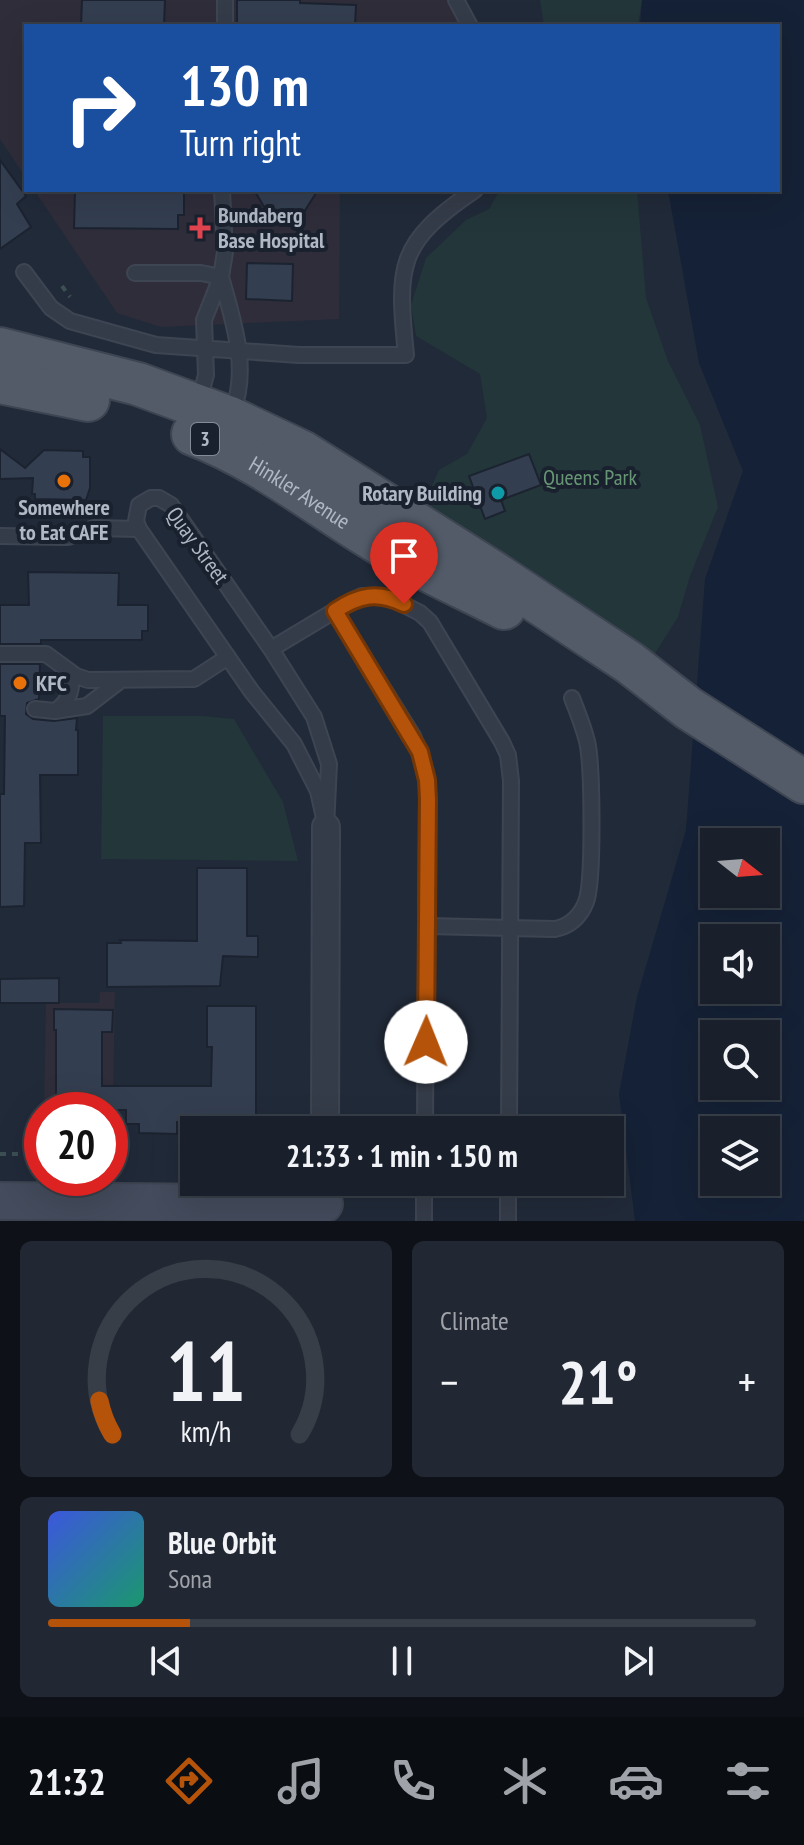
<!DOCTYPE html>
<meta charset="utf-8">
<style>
:root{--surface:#19202b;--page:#222833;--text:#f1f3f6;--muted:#9fa3a9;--line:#373e47;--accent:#b45309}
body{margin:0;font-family:"PT Sans Narrow",sans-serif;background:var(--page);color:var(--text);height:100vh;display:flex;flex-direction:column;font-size:30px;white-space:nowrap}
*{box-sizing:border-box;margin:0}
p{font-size:26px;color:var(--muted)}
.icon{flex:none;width:44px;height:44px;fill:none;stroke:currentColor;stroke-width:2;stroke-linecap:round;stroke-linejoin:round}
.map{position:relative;height:1221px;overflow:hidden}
.details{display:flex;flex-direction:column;gap:20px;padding:20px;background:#0e1218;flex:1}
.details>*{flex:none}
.top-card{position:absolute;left:24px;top:24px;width:756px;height:168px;border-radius:0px;box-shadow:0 8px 32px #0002,0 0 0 2px var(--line);background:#1a4fa0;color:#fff;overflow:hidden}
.needle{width:52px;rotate:107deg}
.tools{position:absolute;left:700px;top:828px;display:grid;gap:16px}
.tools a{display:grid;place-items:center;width:80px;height:80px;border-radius:0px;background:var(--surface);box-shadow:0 8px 32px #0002,0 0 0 2px var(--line);font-size:40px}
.speed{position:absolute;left:24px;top:1092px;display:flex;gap:16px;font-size:40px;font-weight:700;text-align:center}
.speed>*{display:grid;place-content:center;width:104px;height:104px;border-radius:50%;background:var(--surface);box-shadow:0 8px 32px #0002,0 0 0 2px var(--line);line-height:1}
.speed .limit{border:12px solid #d22;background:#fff;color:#111}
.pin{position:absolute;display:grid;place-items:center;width:68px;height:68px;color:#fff;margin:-82px -34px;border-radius:50% 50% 50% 0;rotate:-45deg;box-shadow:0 0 8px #0007}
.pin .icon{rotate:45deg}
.me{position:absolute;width:88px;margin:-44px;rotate:1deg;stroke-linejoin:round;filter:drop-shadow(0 0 6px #0008)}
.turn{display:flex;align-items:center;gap:28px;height:168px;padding:0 24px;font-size:36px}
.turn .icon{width:104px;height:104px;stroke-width:2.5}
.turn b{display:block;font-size:56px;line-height:68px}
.big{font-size:60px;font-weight:700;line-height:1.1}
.details .card{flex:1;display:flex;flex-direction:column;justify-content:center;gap:12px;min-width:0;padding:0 28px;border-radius:12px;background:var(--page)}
.details .dial{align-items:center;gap:0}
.dial svg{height:208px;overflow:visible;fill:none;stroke:var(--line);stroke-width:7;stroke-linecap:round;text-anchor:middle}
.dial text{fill:var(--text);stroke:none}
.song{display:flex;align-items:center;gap:24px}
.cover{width:96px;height:96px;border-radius:12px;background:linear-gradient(135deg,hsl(230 70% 55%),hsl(160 70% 35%))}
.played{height:8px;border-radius:4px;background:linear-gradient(90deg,var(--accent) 20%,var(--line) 20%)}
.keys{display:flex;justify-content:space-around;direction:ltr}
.heat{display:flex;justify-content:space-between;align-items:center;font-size:44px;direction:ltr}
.details .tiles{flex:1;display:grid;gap:20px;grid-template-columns:1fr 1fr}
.card:last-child{grid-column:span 2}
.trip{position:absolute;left:180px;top:1116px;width:444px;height:80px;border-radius:0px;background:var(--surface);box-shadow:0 8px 32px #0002,0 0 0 2px var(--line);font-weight:700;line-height:80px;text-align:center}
.dock{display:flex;height:128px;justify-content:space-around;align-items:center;background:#0a0d11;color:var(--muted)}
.dock .icon{width:56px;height:56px}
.dock .current{color:var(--accent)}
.dock b{font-size:36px;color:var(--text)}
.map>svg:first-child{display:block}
.medical{fill:#2f2d3a}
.green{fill:#23363a}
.water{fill:#152136;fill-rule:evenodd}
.building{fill:#333e50;stroke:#1c2330;stroke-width:2}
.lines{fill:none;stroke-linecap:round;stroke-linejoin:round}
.lane-casing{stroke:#3e4552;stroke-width:18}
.street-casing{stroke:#3e4552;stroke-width:30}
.secondary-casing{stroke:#3e4552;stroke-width:40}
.primary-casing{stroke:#3e4552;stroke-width:46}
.path{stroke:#3c4f52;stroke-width:4;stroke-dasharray:6 6;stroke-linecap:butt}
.lane{stroke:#353c49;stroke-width:14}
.street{stroke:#353c49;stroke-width:26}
.secondary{stroke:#434b5c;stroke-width:36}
.primary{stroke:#535b69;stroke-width:42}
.route-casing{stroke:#753606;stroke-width:20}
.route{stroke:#b45309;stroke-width:14}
.health-dot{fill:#e0444e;stroke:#1a212e;stroke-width:3}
.food-dot{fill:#e8710a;stroke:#1a212e;stroke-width:3}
.culture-dot{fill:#0f9aa8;stroke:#1a212e;stroke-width:3}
.labels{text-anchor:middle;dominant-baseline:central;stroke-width:8;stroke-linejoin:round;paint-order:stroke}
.shield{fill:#1a212e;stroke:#838a98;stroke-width:2}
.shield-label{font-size:20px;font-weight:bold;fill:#b0b7c5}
.poi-label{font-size:22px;font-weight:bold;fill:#b0b7c5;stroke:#1a212e;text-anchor:start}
.park-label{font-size:22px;fill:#679674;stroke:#1a212e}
.street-label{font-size:22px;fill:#b0b7c5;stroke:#1a212e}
</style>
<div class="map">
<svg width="804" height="1221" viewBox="0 0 804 1221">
<rect width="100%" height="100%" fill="#212a39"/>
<path class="medical" d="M0,0H464L463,26H26V178L0,139Z
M34,190H340L339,319L161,327L117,313Z
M100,992H115L111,1203H43V1178H110V1110H44L46,1003H99Z"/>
<path class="green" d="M540,0H642L638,26H544Z
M500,190H637L646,298L668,361L700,425L718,507L690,576L678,617L654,655L420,512L439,470L467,454L487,418L480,374L416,336L411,305L426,258L466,220L489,209Z
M103,716H202L234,719L283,802L298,861L101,859Z"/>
<path class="water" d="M642,0H804V1221H635L619,1094L637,997L686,830L705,579L743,471L699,363L668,190H778V26H640ZM714,842H766V894H714ZM714,938H766V990H714ZM714,1034H766V1086H714ZM714,1130H766V1182H714Z"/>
<path class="building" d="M82,0H165L164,26H81Z
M237,0H300V3L356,5L355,26H237Z
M0,160L26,196L17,204L31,227L0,249Z
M75,190H184V215H178V229L74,228Z
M254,190H318L304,212L275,225Z
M247,263L293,264L292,301L246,299Z
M0,449L25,468L44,450L83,451V457H90V488L86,500L35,499V494H32L33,478L0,479Z
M529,454L541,485L501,500L505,511L485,519L469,476Z
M28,572L119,573L118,605H148V631H142V640H41V644H0V605H29Z
M0,664H40L39,699L27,703L26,714L33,719L54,721L77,718L76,730H78V775H40L41,843H25L24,906L0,907V794H4L5,716H0Z
M197,868H247V936H258V957L223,956L220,986L107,987V943H121L120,940L197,941Z
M59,978V1003H0V979Z
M207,1006H256V1123L177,1122V1134L139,1133V1124H126V1110H56V1030H54V1009L113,1010L112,1032H102V1086H211L212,1047H207Z"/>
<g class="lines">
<defs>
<path id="lane" d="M456,0L470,26
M225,26V0
M24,272L51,308L70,321L156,345L299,355H406C397,265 397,243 475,190
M135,273H201L221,277
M221,277C233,320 250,369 232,413
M199,401L206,375L204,320L221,277L225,252L222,190
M151,498H159L171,505L271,649L314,717L329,764L326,827L318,791L294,744L252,692L139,529L136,521L139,505Z
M0,536L68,537L94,528L139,529
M335,611L413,736L420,752L427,780L425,1130
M271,649L351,601L362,596L391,598L420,613L430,622L502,742L508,755L511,781L509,1130
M0,654H46L76,676L88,680L194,679L228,657
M35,709L55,711C70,702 75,685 68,670
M55,711L87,706L121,680
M428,926L555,929C570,926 580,917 586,902C594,881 592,771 588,746C585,730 578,714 572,698
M424,1221V1182
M508,1221V1182"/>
<path id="street" d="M325,1130L326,827"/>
<path id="secondary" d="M0,1201L324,1204"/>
<g id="primary">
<path d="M0,349L138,384L230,418L302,452L491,571L630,663L688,708L804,782"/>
<path d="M0,382L88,400"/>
<path id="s1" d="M193,434C258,459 310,500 368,536C411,564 459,585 504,608"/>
</g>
</defs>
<use href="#lane" class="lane-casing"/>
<use href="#street" class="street-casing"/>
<use href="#secondary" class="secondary-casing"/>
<use href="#primary" class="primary-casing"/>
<path class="path" d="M62,286L70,297
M0,1154H42"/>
<use href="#lane" class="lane"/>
<use href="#street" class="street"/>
<use href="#secondary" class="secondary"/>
<use href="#primary" class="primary"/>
</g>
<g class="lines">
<defs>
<path id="route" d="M404,604C377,591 359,595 335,611L420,752L427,780L428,800L426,1042"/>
</defs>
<use href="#route" class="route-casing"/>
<use href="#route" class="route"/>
</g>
<path class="health-dot" d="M196 216h8v8h8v8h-8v8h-8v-8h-8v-8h8z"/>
<g class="food-dot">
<circle cx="64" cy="481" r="8"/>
<circle cx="20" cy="683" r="8"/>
</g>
<circle class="culture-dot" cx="498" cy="493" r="8"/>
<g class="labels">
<rect class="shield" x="191" y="423" width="28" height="32" rx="6"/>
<g class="shield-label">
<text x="205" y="439">3</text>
</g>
<g class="poi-label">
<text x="218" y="215">Bundaberg<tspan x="218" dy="25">Base Hospital</tspan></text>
<text x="482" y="493" text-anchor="end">Rotary Building</text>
<text x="64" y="507" text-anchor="middle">Somewhere<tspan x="64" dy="25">to Eat CAFE</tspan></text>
<text x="36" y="683">KFC</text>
</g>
<g class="park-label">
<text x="590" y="477">Queens Park</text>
</g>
<g class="street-label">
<text stroke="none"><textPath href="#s1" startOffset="122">Hinkler Avenue</textPath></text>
<text transform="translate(198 545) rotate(54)">Quay Street</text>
</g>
</g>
</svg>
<div class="tools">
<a><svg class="needle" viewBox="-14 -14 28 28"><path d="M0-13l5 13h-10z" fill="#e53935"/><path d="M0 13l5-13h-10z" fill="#9fa3a9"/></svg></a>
<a><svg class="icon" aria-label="sound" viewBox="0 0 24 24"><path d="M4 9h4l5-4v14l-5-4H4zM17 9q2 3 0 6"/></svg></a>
<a><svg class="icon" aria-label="search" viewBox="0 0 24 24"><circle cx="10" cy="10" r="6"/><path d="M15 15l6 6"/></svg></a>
<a><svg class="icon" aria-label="layers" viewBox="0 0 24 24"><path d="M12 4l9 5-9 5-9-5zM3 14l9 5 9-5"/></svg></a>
</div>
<div class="speed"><div class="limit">20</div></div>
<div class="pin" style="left:404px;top:604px;background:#d93025"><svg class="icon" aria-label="arrive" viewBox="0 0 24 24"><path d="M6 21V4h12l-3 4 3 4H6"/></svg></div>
<svg class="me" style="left:426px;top:1042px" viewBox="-20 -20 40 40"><circle r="19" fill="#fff"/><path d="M0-13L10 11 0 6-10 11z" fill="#b45309"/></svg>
<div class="trip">21:33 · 1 min · 150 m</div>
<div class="top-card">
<div class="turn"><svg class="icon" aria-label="right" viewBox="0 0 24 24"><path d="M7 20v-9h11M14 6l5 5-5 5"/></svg><div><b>130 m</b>Turn right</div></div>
</div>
</div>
<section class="details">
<div class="tiles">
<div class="card dial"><svg viewBox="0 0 100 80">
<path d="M14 69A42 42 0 1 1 86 69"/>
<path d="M14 69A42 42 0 0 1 9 56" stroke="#b45309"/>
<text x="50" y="56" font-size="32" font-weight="700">11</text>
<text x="50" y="72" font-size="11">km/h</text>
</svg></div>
<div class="card"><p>Climate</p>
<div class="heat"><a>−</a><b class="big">21°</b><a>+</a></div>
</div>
<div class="card">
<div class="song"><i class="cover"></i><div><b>Blue Orbit</b><p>Sona</p></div></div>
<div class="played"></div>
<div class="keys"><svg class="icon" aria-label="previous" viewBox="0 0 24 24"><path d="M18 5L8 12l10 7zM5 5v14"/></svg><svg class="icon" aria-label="pause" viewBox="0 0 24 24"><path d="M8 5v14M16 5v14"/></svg><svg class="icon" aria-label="next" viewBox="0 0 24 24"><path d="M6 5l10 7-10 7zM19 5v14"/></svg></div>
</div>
</div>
</section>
<nav class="dock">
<b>21:32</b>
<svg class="icon current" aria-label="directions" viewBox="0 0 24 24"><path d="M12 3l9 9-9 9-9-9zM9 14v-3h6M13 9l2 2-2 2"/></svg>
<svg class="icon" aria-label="music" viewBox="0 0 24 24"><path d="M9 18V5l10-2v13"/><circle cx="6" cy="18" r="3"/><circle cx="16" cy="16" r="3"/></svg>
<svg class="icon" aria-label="phone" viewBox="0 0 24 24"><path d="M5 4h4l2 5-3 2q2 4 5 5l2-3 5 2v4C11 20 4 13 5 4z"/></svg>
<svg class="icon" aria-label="climate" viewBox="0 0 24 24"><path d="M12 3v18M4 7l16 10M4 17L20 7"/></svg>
<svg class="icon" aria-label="car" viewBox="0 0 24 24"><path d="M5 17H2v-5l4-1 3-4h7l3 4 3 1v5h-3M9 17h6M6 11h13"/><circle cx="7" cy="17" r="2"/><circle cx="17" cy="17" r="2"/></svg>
<svg class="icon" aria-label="filters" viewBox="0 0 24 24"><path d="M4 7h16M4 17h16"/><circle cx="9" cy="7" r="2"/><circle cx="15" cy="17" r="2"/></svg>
</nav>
